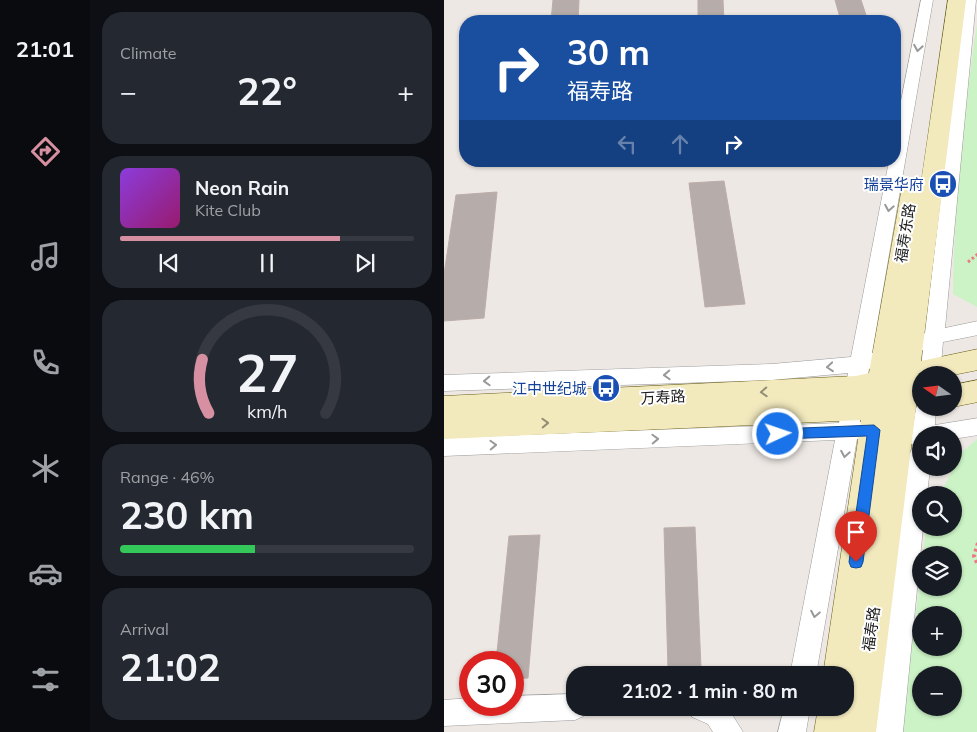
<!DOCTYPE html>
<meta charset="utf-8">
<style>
:root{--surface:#171b24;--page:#242831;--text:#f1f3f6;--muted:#9ea1a6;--line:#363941;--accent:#d690a1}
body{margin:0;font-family:Mulish,"Noto Sans SC",sans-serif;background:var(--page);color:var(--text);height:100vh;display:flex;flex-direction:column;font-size:19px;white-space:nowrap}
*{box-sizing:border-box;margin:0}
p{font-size:16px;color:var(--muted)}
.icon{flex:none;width:28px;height:28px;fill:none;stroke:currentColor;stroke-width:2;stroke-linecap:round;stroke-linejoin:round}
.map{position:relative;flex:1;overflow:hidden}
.sheet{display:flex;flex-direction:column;gap:12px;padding:12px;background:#0d0f14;width:354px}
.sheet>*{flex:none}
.hud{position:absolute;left:15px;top:15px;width:442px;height:152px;border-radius:20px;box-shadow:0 1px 4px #0004;background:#1a4fa0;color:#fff;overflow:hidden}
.needle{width:32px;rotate:284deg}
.buttons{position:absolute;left:468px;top:366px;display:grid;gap:10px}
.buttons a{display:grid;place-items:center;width:50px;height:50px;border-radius:50%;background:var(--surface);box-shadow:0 1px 4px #0004;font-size:25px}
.speed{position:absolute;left:15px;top:651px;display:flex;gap:10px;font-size:25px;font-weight:700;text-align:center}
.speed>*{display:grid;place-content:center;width:65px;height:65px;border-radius:50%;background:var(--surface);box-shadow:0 1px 4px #0004;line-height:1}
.speed .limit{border:8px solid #d22;background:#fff;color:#111}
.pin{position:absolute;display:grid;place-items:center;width:42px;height:42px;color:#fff;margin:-51px -21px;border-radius:50% 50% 50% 0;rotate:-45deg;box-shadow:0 0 5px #0007}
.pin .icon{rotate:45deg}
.me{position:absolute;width:55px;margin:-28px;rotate:87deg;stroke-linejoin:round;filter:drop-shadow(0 0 4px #0008)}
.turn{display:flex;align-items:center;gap:18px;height:105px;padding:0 25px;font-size:22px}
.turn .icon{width:65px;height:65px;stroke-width:2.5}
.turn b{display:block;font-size:35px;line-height:42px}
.lanes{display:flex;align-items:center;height:48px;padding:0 25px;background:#0003;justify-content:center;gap:25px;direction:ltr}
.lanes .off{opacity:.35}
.big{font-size:38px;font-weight:700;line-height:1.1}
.sheet .widget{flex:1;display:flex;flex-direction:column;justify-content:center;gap:8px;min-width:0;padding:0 18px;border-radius:20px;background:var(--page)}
.sheet .dial{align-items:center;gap:0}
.dial svg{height:130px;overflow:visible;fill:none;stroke:var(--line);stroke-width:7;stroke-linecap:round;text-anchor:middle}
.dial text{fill:var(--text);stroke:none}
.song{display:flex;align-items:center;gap:15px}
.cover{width:60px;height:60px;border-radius:8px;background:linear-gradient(135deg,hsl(270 70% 55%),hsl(320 70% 35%))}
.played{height:5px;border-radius:2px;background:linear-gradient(90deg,var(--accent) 75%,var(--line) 75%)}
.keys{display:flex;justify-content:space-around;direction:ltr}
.heat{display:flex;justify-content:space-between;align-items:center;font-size:28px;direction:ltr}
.charge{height:8px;border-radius:4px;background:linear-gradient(90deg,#34c759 46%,var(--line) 0)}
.trip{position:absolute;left:122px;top:666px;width:288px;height:50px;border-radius:20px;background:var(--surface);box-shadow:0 1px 4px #0004;font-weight:700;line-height:50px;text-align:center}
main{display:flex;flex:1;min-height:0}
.tab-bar{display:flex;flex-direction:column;width:90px;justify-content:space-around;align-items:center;background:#090b0e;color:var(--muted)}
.tab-bar .icon{width:35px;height:35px}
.tab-bar .active{color:var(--accent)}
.tab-bar b{font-size:22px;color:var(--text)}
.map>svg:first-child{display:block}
.park{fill:#ccf3c5;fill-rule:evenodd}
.building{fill:#b6adaa;stroke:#bdada8}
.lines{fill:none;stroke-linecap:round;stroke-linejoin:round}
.street-casing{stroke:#9a9a9a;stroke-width:1}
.secondary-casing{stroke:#685e11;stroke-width:1}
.path-far1{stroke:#ea7886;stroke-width:3;stroke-dasharray:2.5 2.5;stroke-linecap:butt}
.path{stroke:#ea7886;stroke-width:4;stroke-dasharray:3 3;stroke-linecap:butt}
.street{fill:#fff;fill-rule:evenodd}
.secondary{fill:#f2e9bd;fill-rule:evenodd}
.oneway{stroke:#999}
.oneway2{stroke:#928d75}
.route{fill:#1a73e8;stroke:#114b97}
.labels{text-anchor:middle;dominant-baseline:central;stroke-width:4;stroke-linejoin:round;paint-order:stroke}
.transit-label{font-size:15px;fill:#164399;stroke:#fff;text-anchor:end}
.street-label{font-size:15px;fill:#1d1d1d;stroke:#fff}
</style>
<main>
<nav class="tab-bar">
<b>21:01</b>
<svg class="icon active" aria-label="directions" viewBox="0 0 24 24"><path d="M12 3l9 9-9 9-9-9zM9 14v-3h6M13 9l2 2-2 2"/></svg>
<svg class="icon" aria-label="music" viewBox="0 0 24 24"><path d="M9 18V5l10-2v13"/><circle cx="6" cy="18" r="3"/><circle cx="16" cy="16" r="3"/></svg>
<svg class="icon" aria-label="phone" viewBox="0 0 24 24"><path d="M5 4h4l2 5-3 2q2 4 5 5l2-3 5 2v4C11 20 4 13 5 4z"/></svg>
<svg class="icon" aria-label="climate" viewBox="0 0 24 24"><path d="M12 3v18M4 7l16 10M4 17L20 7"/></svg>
<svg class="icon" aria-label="car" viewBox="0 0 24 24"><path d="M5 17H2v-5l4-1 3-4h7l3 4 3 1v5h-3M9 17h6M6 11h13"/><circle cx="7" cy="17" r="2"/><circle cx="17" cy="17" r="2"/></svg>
<svg class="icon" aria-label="filters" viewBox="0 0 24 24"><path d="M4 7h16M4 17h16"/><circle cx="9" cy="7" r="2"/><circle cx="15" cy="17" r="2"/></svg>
</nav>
<section class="sheet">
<div class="widget"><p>Climate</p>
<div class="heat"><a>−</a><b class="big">22°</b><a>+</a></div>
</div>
<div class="widget">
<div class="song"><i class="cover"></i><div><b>Neon Rain</b><p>Kite Club</p></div></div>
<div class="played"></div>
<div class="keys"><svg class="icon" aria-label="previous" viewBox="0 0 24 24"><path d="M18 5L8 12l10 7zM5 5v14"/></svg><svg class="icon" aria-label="pause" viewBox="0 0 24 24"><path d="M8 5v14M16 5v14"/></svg><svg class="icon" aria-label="next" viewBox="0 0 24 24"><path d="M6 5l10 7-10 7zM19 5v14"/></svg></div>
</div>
<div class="widget dial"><svg viewBox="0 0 100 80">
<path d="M14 69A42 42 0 1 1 86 69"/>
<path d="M14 69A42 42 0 0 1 10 36" stroke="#d690a1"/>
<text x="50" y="56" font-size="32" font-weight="700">27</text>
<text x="50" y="72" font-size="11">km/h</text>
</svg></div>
<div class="widget"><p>Range · 46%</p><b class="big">230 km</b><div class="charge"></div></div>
<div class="widget"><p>Arrival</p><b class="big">21:02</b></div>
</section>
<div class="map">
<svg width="534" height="732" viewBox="0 0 534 732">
<rect width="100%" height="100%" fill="#ede8e4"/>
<path class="park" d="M533,24L534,307H533L509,294C510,204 520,113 533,24Z
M533,439V732H458L476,578V588H509V555H479L482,528H509V495H496L516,454ZM476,615H509V648H476ZM476,675H509V708H476Z"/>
<path class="building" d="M109,0H135L134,21H107Z
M254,0H279L280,21H254Z
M391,0H417L424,21H397Z
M280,181L301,304L261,307L245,183Z
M53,192L40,318L0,321V274L12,195Z
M251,527L257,668L224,670L220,528Z
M96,535L84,678L69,679V662H52L65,536Z"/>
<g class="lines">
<defs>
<path id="street" d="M477,0H489L428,353L481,333L520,0H532L501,328L534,321V335L499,342L496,375L476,376L479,350L425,369L416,422L469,426L472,408L476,402V408H492L491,425L534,418V435L509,439V435H476V445L430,439H413L372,675H346L391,440L0,456V438L395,423L404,373L328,380L0,391V375L328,364L407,357L445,161H451V131Z
M476,446V468H486L483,495H476V528H479L459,732H431L465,455L468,449Z
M131,694V708H144L140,716L131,720L0,726V700L26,698V705H69V696Z
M244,708H284L299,732H269L264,724L248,717Z
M340,708H366L362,732H334Z"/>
<path id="secondary" d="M504,0H522L477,361L534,349V370L509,375H476L432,732H370L374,708H401V675H379L417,420L0,439V396L412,376L425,373L458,187L461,182L469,180L477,182Z
M534,380V402L509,407V385Z"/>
</defs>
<use href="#street" class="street-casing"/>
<use href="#secondary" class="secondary-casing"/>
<path class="path-far1" d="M524,262L534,254"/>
<path class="path" d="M534,543L530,556L534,565"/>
<use href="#street" class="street"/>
<use href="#secondary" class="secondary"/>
</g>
<defs><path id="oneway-chevron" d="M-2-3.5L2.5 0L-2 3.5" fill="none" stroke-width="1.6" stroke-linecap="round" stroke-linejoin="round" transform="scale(1.25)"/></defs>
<g class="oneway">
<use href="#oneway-chevron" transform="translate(474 48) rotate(100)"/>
<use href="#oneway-chevron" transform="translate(445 208) rotate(100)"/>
<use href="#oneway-chevron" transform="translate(386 367) rotate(175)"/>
<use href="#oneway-chevron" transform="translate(223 375) rotate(178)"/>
<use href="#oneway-chevron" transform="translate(43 381) rotate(178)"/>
<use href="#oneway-chevron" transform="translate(211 439) rotate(-2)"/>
<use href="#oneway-chevron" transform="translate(49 445) rotate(-2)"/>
<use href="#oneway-chevron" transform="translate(401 454) rotate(100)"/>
<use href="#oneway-chevron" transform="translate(371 614) rotate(101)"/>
</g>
<g class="oneway2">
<use href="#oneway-chevron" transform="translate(320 392) rotate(177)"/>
<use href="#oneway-chevron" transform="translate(101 423) rotate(-2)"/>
</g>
<path class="route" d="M430,425L436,430L419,562L417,567L412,568L407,567L405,562L423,436L334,439L328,434L334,429Z"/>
<defs>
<symbol id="bus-disc" viewBox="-11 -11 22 22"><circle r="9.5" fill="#1a4fb4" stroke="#fff"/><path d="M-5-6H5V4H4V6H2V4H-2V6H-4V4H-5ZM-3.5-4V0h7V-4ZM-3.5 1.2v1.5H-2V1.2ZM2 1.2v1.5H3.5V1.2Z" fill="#fff"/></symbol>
</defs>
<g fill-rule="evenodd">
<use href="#bus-disc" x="483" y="168" width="32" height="32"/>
<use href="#bus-disc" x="146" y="372" width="32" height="32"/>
</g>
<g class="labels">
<g class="transit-label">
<text x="480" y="184">瑞景华府</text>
<text x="143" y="388">江中世纪城</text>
</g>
<g class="street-label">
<text transform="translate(461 233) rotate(-81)">福寿东路</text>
<text transform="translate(219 397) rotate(-3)">万寿路</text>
<text transform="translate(427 629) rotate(-82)">福寿路</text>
</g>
</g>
</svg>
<div class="buttons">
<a><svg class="needle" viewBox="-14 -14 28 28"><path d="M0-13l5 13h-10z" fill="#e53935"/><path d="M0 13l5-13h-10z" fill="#9ea1a6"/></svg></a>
<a><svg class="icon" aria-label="sound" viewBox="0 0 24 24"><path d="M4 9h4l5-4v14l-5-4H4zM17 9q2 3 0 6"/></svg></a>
<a><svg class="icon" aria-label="search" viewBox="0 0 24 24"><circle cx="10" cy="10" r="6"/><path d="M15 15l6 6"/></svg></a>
<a><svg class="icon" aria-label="layers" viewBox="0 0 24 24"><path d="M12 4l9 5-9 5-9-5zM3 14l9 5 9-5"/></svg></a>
<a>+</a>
<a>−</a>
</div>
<div class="speed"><div class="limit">30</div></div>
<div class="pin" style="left:412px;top:562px;background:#d93025"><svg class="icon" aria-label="arrive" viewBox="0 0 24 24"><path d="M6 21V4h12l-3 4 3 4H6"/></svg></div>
<svg class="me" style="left:334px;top:434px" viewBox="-20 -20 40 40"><circle r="17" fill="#1a73e8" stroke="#fff" stroke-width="3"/><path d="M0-11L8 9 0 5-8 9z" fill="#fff"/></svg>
<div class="trip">21:02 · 1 min · 80 m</div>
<div class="hud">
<div class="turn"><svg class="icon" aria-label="right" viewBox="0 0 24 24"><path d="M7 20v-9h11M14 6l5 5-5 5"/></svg><div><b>30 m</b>福寿路</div></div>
<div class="lanes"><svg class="icon off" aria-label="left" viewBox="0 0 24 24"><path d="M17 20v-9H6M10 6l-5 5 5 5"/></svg><svg class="icon off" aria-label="ahead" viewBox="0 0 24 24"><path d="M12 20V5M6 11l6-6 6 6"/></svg><svg class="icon" aria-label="right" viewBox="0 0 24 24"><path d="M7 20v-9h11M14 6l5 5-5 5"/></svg></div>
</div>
</div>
</main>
